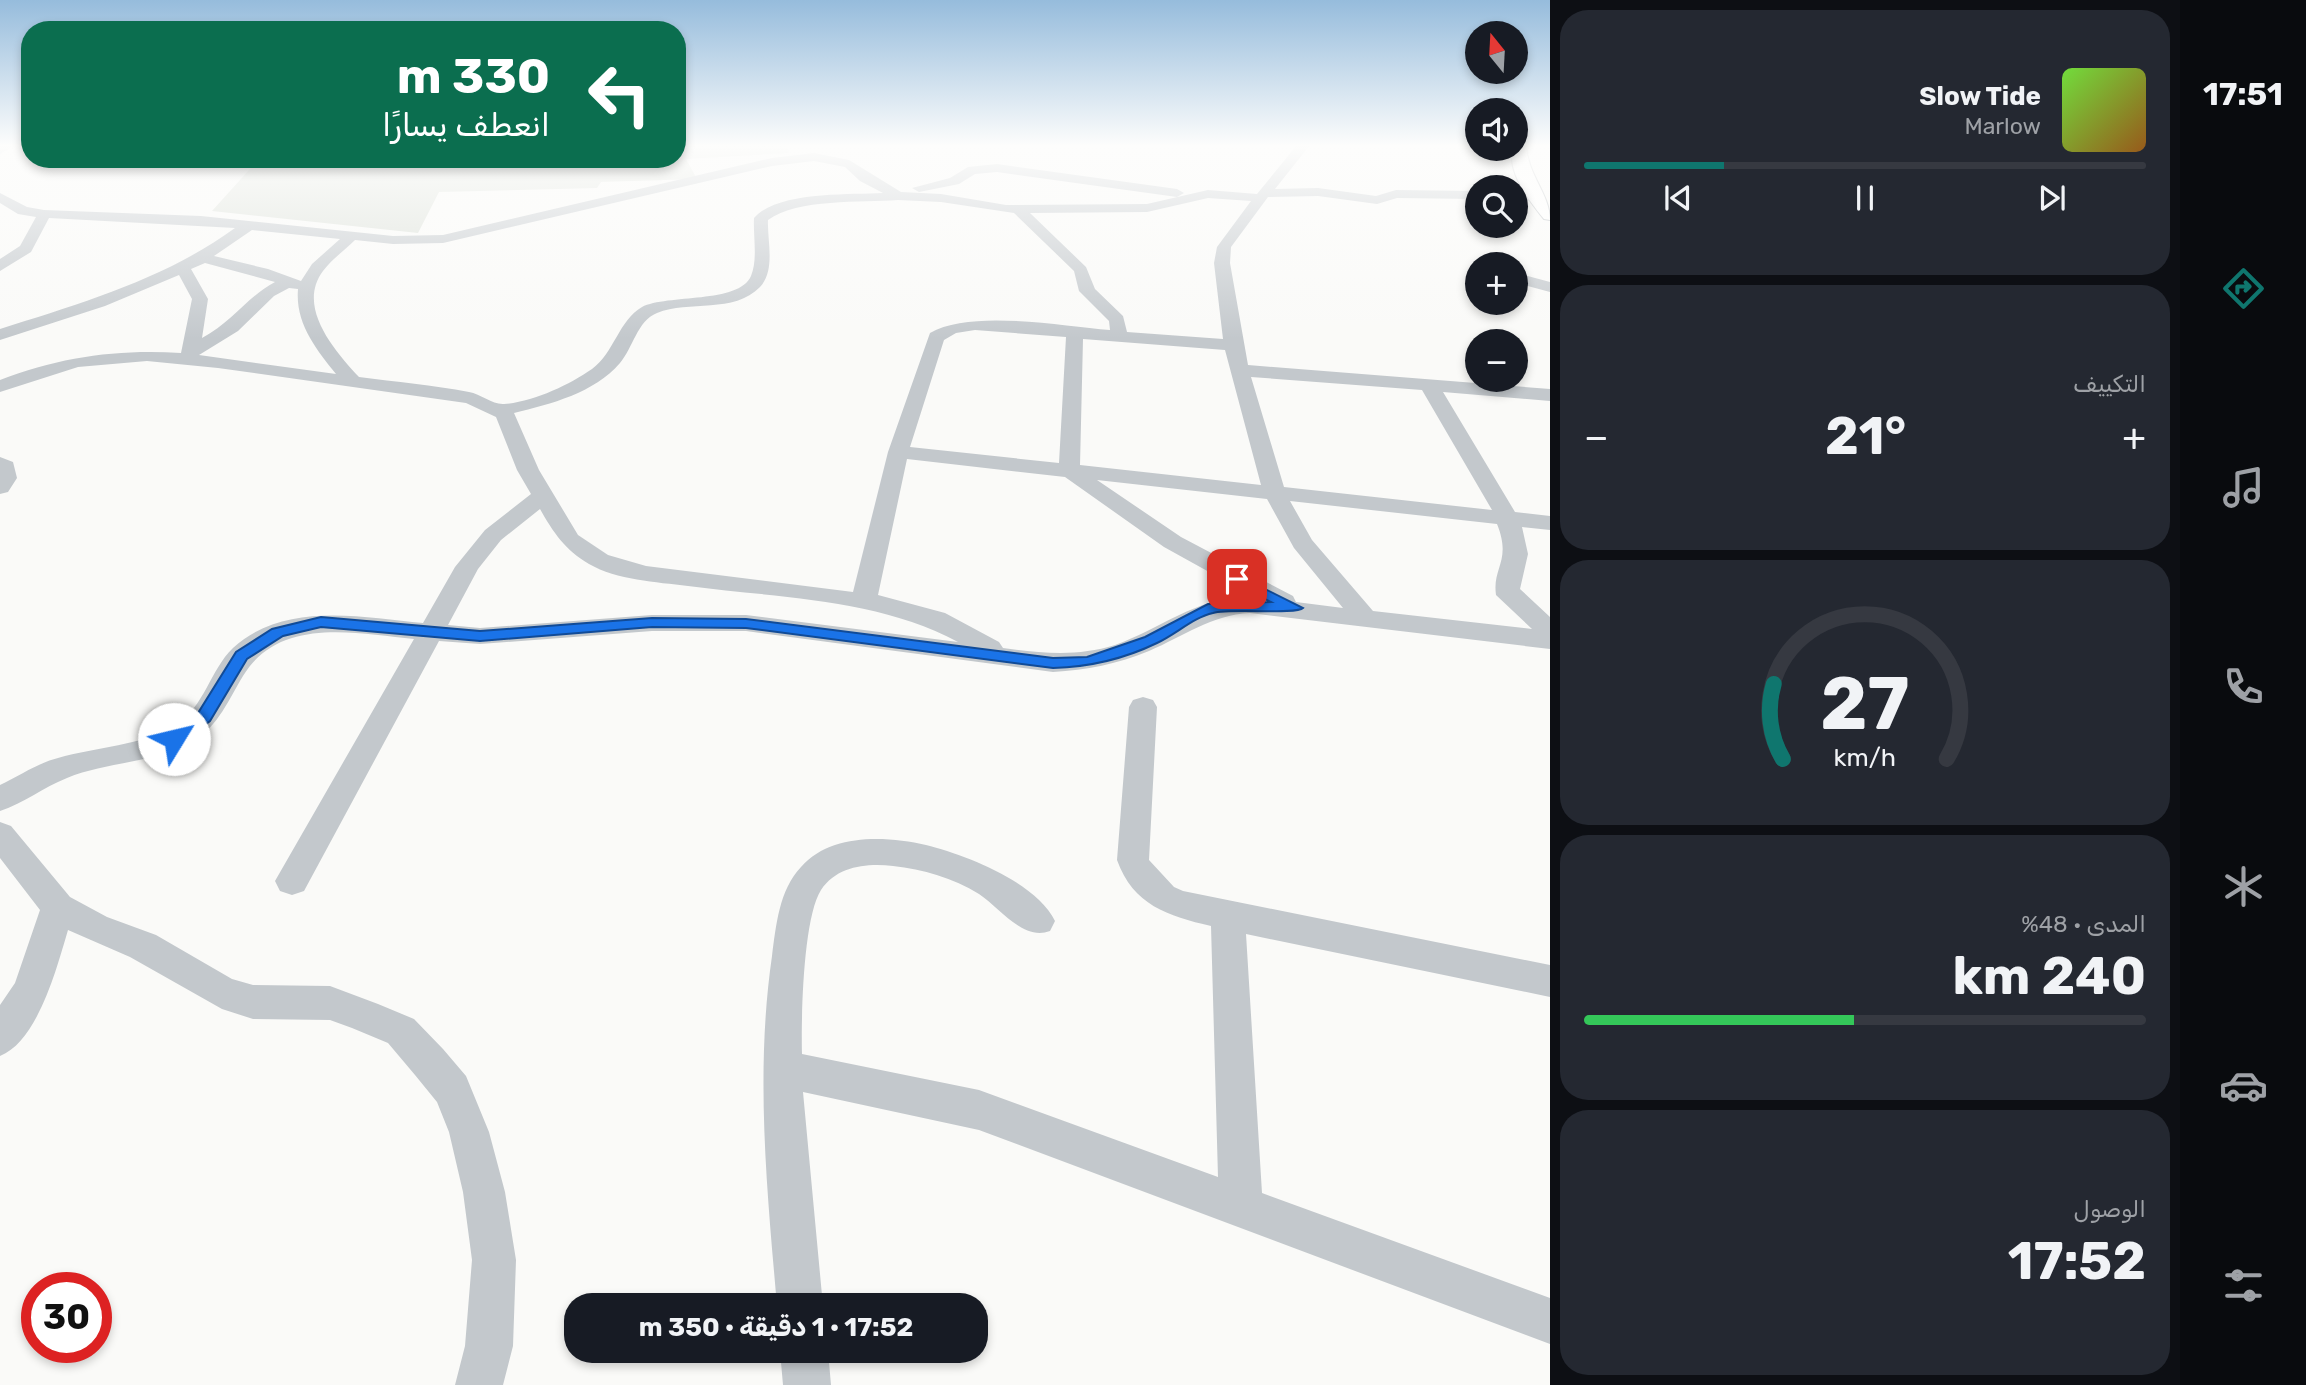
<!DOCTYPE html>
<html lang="ar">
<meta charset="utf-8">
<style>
:root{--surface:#171b24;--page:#242831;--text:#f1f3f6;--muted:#9ea1a6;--line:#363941;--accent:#0f766e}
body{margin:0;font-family:Rubik,Cairo,sans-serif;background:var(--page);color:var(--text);direction:rtl;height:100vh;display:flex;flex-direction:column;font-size:26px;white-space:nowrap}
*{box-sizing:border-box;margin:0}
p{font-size:23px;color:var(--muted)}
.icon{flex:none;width:38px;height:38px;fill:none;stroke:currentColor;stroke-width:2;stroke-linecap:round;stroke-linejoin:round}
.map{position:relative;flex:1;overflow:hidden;direction:ltr}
.side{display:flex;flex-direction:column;gap:10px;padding:10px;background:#0d0f14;width:630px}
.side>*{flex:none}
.banner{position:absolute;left:21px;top:21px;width:665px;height:147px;border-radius:28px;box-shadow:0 4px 10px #0003;direction:rtl;background:#0b6e4f;color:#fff;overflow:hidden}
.needle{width:46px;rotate:342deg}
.fabs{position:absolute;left:1465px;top:21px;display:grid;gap:14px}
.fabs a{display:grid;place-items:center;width:63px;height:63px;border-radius:50%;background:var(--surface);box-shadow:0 4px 10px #0003;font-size:35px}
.speed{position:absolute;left:21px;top:1272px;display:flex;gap:14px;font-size:35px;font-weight:700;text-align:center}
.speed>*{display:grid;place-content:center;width:91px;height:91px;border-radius:50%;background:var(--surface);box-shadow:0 4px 10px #0003;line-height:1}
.speed .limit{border:10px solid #d22;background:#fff;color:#111}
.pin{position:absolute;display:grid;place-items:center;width:60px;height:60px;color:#fff;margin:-30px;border-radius:14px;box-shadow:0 4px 10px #0006}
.me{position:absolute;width:77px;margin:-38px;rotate:54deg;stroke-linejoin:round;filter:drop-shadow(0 0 5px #0008)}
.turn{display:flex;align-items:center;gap:24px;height:147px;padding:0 21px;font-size:32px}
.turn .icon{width:91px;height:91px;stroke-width:2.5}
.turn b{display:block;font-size:49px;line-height:60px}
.big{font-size:52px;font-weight:700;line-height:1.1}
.side .card{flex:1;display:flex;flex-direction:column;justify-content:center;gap:10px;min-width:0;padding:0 24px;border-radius:28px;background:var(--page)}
.side .dial{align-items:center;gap:0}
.dial svg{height:182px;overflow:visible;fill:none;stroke:var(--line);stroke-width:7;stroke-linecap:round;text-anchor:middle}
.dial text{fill:var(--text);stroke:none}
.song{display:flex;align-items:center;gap:21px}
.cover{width:84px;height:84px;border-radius:10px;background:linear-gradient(135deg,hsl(100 70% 55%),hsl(30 70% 35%))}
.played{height:7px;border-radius:4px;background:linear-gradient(90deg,var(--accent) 25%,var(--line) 25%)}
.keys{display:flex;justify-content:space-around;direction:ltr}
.heat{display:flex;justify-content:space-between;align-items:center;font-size:38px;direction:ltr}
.charge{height:10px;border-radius:5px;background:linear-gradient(90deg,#34c759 48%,var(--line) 0)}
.trip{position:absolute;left:564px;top:1293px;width:424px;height:70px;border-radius:28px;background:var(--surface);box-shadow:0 4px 10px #0003;font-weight:700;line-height:70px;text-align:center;direction:rtl}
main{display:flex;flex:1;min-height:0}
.tabs{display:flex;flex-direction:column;width:126px;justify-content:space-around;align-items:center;background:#090b0e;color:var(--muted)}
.tabs .icon{width:49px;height:49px}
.tabs .on{color:var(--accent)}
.tabs b{font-size:32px;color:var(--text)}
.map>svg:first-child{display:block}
.green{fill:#dadfd7}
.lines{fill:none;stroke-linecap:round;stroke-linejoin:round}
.major-casing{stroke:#b5babe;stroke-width:2}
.minor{fill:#c3c8cc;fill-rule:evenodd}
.major{fill:#fff;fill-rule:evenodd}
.route{fill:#1a73e8;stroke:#114b97;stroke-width:2}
</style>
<main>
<nav class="tabs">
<b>17:51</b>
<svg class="icon on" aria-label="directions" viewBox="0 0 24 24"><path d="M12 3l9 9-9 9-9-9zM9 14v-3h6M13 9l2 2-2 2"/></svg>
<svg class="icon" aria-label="music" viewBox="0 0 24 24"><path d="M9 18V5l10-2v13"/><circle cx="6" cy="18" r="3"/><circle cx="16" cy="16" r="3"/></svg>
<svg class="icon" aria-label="phone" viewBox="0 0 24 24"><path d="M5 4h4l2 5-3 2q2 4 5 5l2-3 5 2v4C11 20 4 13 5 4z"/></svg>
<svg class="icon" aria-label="climate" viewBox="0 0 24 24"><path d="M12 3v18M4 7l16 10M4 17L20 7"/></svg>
<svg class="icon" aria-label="car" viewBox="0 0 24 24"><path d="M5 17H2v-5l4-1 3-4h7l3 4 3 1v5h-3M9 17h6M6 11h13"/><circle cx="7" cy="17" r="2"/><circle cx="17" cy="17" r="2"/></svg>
<svg class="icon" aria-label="filters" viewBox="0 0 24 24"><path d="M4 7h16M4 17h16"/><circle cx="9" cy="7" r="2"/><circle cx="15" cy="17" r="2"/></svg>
</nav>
<section class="side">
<div class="card">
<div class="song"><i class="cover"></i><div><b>Slow Tide</b><p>Marlow</p></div></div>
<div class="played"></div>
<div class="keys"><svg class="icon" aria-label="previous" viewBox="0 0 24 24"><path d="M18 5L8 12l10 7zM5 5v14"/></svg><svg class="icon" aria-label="pause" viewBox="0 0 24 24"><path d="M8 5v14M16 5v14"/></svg><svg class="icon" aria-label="next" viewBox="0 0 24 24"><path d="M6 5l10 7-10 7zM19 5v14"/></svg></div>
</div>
<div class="card"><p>التكييف</p>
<div class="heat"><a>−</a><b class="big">21°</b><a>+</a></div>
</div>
<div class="card dial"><svg viewBox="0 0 100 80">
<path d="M14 69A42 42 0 1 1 86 69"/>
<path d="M14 69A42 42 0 0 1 10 36" stroke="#0f766e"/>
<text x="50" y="56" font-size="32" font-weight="700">27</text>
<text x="50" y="72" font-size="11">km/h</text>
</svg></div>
<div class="card"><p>المدى · 48%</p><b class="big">240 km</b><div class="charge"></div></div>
<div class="card"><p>الوصول</p><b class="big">17:52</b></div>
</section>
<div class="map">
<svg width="1550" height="1385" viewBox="0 0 1550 1385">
<rect width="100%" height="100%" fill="#fafaf8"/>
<path class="green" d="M677,145H787L789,153L686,159L697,179L601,182L597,188L439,192L418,233L212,211L259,159H677Z"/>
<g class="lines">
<defs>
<path id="major" d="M1516,145H1526C1528,176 1550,194 1550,220L1544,219C1529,201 1502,165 1516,145Z"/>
</defs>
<use href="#major" class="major-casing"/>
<path class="minor" d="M0,145H15L0,154Z
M1297,145H1310L1275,189L1318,188L1376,196L1396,190L1477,191V199L1397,198L1377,204L1318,196L1268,197L1231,247L1230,263L1248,365L1550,389V401L1443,392L1515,512L1550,516V530L1522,527L1528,554L1520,589L1550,617V649L1250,613C1211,615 1184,636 1149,651C1118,664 1086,670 1053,672L746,631H652L480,644L439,641L304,891L292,895L280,891L275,881L414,639C355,633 279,616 243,676C229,699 218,726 195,740C156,764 108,761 67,778C44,787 24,803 0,811V785C19,776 38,763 58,758C95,747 142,746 176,725C205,706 210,670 233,648C284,601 361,617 423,623L455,567L485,530L531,494L517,470L496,417L466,403L218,368L147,361L78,367L0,392V380C60,357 117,349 181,353L192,299L179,275L105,306L0,340V329C82,303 165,279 235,228L49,218L31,252L0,271V259L20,246L36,217L18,214L0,203V193L27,207L44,210L201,216L393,236L443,235L772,158L814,153L849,160L901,192L941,194L1006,205L1147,204L1208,190L1257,194ZM814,161L845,167L860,181L883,193C848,195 778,191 754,218C753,236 758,259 751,276C739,304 667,294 642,307C619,320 614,353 592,369C569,385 533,402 504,404C493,405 481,394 469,392C433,385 396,382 359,377C335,351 296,307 323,271C332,259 345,250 355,240L393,244L443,243L772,166ZM1208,198L1251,201L1217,247L1214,263L1223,339L1127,332L1123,316L1095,289L1086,267L1030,213L1147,212ZM898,200L941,202L1014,213L1074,271L1079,291L1109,321L1110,330C1061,326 971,309 930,333L888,452L853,592L646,566L608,555L578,535L539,470L514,413C551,404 594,393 620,363C633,348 637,321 657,313C689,300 734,314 760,287C776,270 767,240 768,220C798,198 861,203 898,200ZM252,230L340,239L312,264L301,281L268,269L214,256ZM205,263L275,282C248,296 232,322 202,338L208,299L191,269ZM289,288L298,289C295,323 316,349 336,374L199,355L238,331L274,296ZM975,330L1066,337L1059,463L910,447L944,340L956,333ZM1083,339L1225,350L1261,485L1080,465ZM1251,377L1422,390L1492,510L1284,487ZM907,459L1065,477L1164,547L1256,598C1203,592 1162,629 1115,645C1077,657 1041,653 1003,648L999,642L945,613L878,595ZM1097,480L1267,499L1294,548L1343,608L1296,602L1293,596L1181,537ZM1290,501L1497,524C1512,561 1492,567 1496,595L1532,629L1373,611L1312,540ZM540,509C553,532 565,550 589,564C617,580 656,582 688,586C778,598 877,598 958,642L746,615H652L480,628L448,625L478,569L501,540Z
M997,164L1177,189L1184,193L1177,197L997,172L975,174L959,184L919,192L912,188L950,178L968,167Z
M1516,192L1534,193L1541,197L1534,201L1516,200Z
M1516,273L1550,282V292L1516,283Z
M0,457L13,462L17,478L8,492L0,494Z
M1143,697L1153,700L1157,707L1149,860L1174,887L1183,891L1550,965V997L1246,934L1262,1193L1550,1298V1344L979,1130L803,1092L823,1306H777C767,1189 755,1073 772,956C776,926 779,890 801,867C831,833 886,836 926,845C966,855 1036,882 1055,921L1050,931C1023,941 1001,909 979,894C953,878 923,869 893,866C867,863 837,866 821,890C803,918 801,1019 802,1054L979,1090L1218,1177L1211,926C1168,916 1133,905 1117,860L1129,707L1133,700Z
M0,822L11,826L70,897L107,917L156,935L232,979L253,985L330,986L378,1004L414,1019L443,1049L466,1076L489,1132L505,1192L516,1260L513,1346L503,1385H455L465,1346L472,1260L463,1192L449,1132L437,1102L415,1075L388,1043L352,1028L330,1020L253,1019L222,1009L130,957L68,930C57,967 38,1041 0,1056V1005L15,983L40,910L0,858Z
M780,1351H828L831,1385H783Z"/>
<use href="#major" class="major"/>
</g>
<linearGradient id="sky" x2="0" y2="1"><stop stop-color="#96bcdc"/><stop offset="0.43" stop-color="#fdfdfc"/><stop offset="1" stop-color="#fdfdfc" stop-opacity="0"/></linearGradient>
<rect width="1550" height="339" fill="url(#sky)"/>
<path class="route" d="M1237,575L1303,608C1296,615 1231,608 1213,613C1194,617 1175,635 1157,643C1124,659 1089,667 1053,668L746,628L652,627L480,641L321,627L283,636L247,659L210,721L180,743L174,745L166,739L198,713L236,652L272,629L321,617L480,631L652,618L746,619L1053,658L1087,657L1145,637L1208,604L1271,602L1232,582V576Z"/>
</svg>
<div class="fabs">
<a><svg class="needle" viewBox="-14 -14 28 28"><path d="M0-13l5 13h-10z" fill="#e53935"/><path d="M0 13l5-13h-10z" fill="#9ea1a6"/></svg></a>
<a><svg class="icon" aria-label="sound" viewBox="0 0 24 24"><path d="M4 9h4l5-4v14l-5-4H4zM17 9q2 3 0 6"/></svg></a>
<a><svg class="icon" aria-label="search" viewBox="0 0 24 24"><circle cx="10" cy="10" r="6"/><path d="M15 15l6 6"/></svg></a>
<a>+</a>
<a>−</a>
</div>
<div class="speed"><div class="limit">30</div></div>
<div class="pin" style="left:1237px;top:579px;background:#d93025"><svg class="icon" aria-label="arrive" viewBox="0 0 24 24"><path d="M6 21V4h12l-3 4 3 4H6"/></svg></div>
<svg class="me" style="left:174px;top:739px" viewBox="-20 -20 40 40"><circle r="19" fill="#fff"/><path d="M0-13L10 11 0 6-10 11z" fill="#1a73e8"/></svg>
<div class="trip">17:52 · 1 دقيقة · 350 m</div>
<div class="banner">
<div class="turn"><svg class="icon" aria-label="left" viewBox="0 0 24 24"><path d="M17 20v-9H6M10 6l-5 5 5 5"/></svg><div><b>330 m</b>انعطف يسارًا</div></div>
</div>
</div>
</main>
